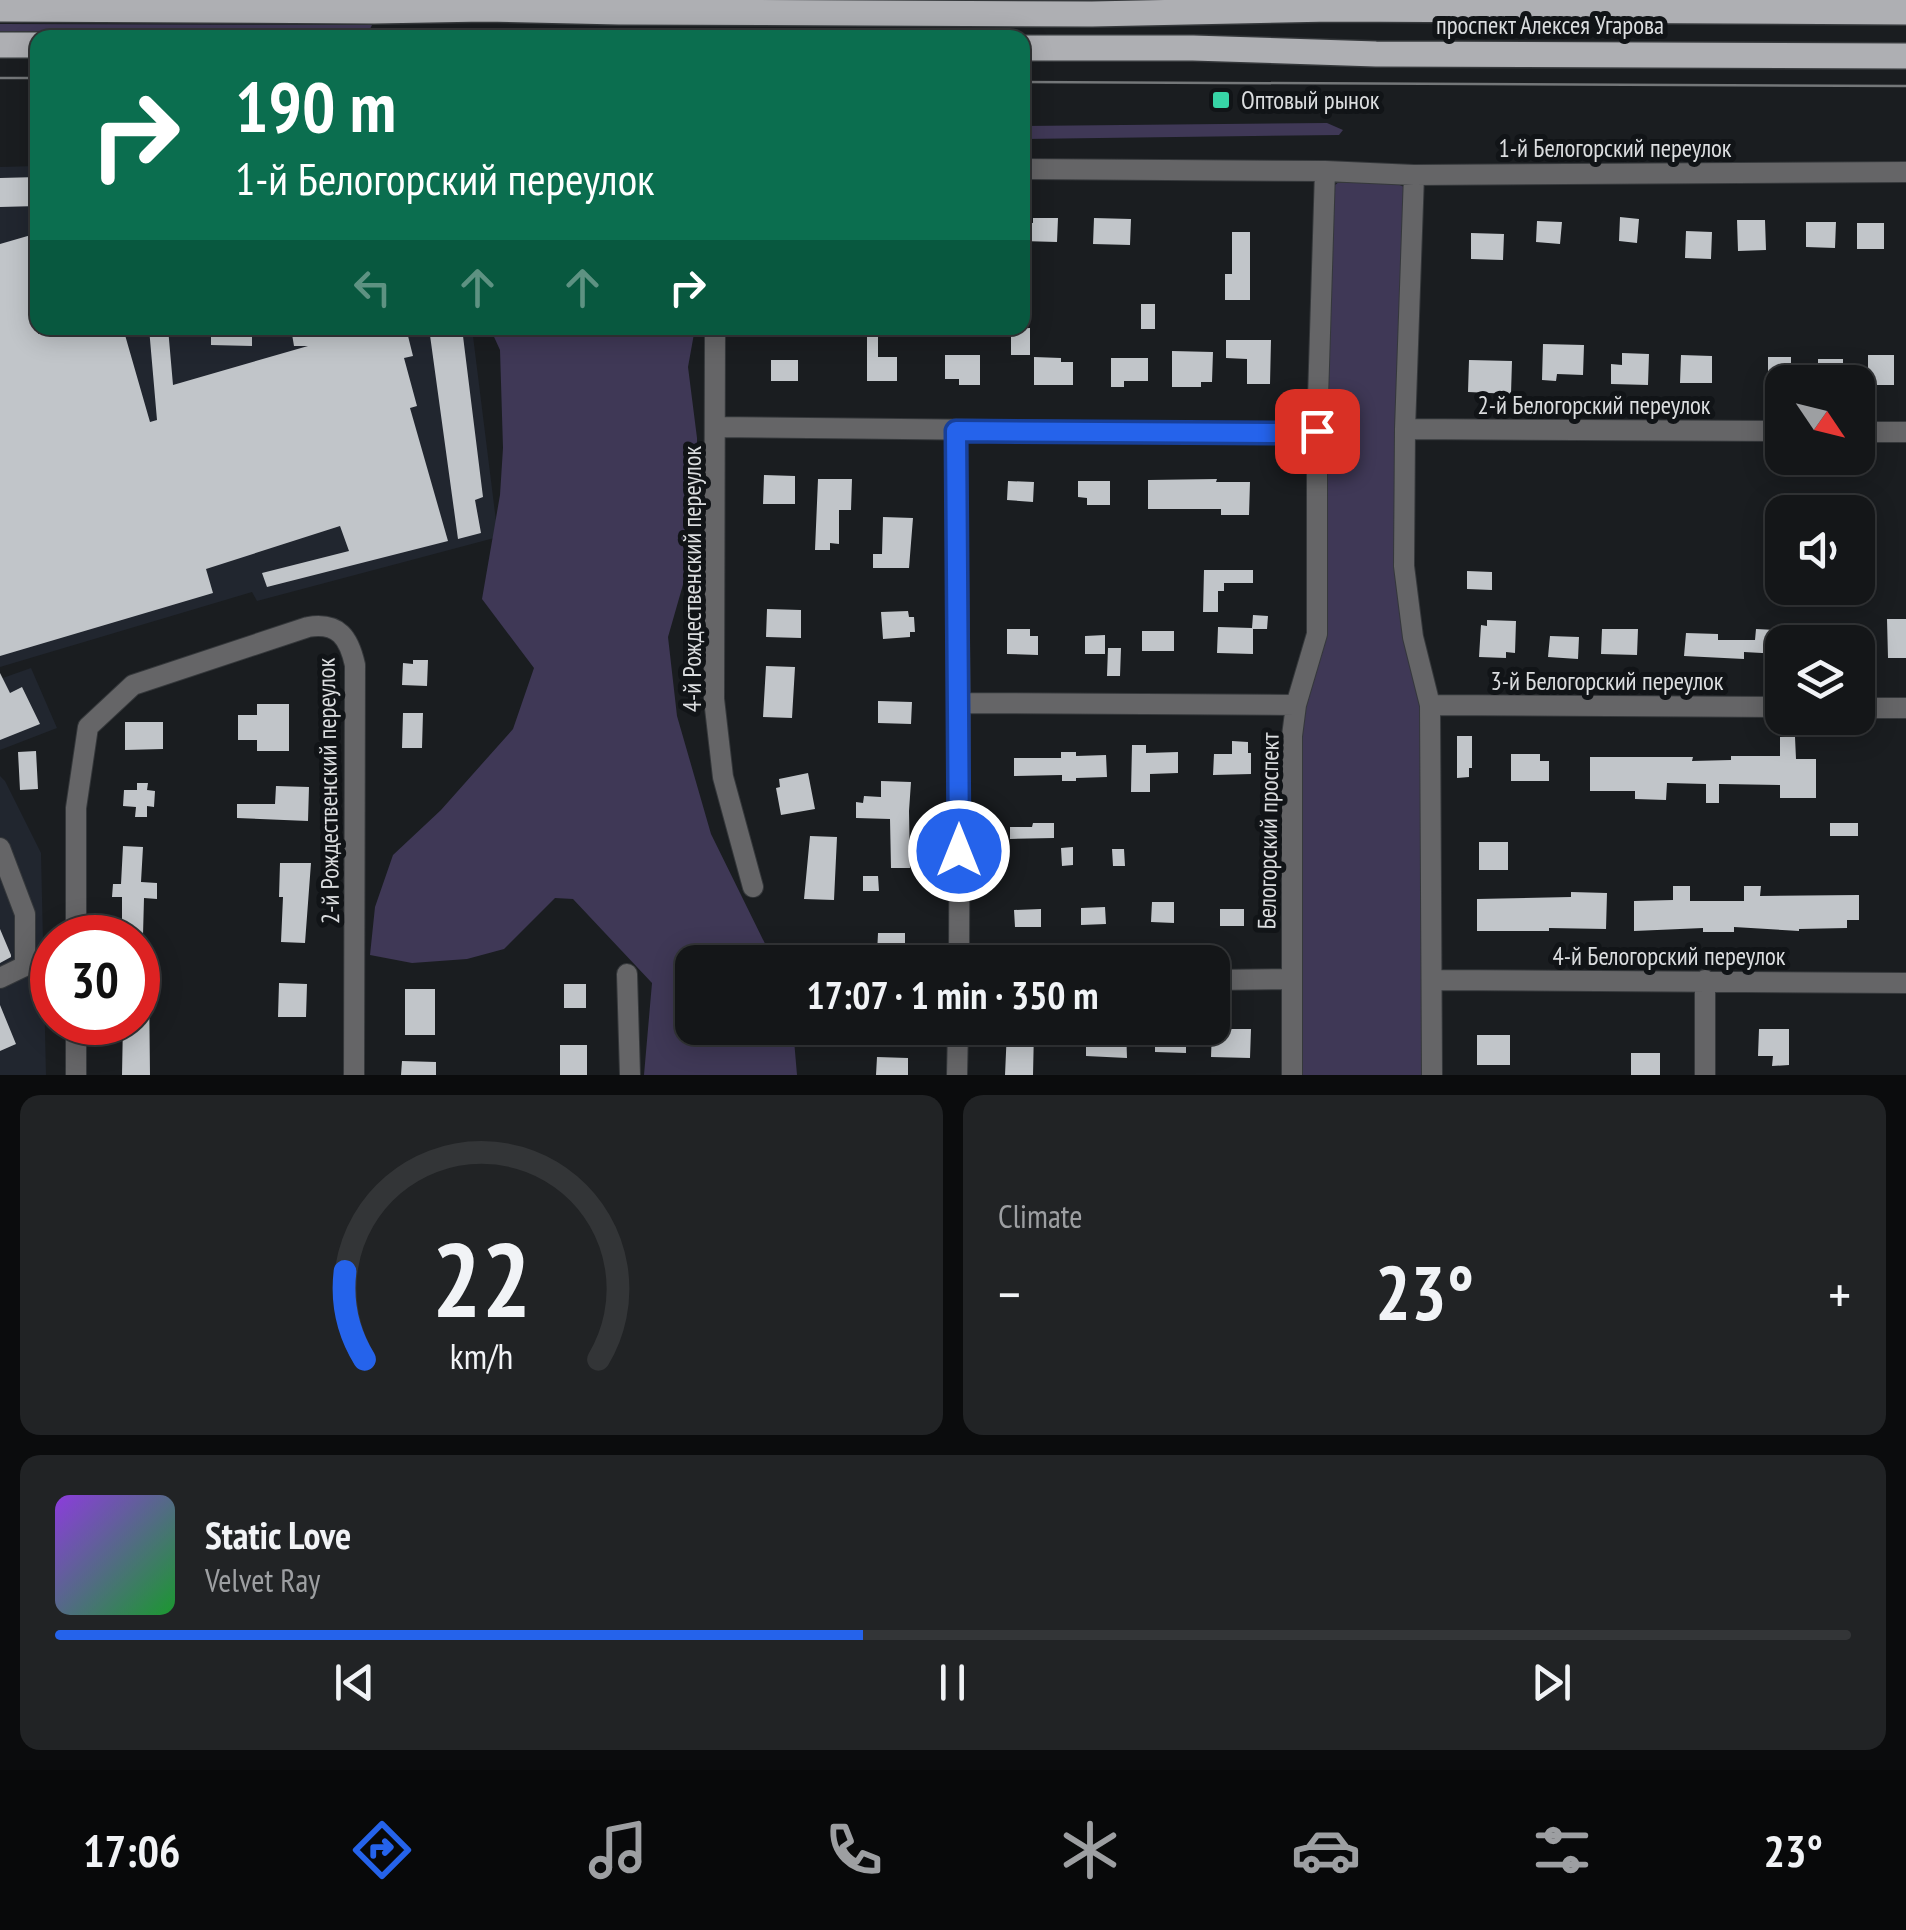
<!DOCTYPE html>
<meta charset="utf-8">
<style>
:root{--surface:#141618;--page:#212325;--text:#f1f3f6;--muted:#9d9fa2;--line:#333537;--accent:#2563eb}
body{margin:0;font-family:"PT Sans Narrow",sans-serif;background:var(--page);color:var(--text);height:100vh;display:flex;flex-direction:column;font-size:38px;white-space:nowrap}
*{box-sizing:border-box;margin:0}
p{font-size:32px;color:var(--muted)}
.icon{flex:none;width:55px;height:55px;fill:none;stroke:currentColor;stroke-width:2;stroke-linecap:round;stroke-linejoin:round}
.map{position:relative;height:1075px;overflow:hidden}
.side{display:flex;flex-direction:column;gap:20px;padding:20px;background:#0b0c0d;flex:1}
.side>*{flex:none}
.top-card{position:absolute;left:30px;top:30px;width:1000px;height:305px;border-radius:20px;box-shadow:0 5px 25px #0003,0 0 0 2px var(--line);background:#0b6e4f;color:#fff;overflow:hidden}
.needle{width:65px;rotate:125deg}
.fabs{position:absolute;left:1765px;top:365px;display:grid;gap:20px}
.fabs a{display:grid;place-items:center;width:110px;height:110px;border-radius:20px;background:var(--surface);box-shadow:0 5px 25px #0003,0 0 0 2px var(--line);font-size:50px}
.speed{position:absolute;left:30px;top:915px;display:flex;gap:20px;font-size:50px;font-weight:700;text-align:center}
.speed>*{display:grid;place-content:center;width:130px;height:130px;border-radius:50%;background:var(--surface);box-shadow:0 5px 25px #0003,0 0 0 2px var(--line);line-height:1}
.speed .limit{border:15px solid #d22;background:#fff;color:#111}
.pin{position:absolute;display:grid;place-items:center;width:85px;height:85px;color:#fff;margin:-42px;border-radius:20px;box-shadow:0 5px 15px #0006}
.me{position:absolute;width:110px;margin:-55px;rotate:0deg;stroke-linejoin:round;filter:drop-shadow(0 0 8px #0008)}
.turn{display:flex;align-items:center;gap:35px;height:210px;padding:0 40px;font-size:45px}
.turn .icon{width:130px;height:130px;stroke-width:2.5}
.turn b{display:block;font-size:70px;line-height:85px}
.lanes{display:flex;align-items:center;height:95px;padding:0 40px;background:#0003;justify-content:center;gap:50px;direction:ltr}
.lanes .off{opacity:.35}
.big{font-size:75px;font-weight:800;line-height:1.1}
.side .card{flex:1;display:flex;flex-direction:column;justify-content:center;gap:15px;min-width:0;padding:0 35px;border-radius:20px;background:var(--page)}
.side .dial{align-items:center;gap:0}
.dial svg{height:260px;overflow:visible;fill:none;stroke:var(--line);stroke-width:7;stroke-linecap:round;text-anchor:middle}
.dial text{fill:var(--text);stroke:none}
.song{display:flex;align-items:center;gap:30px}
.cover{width:120px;height:120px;border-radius:15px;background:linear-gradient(135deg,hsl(270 70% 55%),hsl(130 70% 35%))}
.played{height:10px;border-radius:5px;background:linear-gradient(90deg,var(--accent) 45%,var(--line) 45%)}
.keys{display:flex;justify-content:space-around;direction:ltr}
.heat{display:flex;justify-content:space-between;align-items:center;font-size:55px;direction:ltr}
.side .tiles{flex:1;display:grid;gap:20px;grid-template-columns:1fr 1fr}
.card:last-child{grid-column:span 2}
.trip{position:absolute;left:675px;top:945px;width:555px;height:100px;border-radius:20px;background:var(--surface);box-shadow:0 5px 25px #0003,0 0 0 2px var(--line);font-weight:800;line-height:100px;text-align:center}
.dock{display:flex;height:160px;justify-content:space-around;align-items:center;background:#08090a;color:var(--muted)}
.dock .icon{width:70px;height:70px}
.dock .selected{color:var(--accent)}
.dock b{font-size:45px;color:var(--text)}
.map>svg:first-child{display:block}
.built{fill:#21262f}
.green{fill:#3f3856}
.building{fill:#c1c5c9}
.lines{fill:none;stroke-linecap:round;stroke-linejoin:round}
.minor-casing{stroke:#35383b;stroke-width:22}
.major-casing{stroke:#35383b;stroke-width:28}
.minor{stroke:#656567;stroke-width:20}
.major{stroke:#aeafb3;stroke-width:25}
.tram{stroke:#747779;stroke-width:2.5}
.route-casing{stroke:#184099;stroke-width:25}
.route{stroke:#2563eb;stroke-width:18}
.poi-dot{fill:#37d4a6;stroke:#111417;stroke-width:4}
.labels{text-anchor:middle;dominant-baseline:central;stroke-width:10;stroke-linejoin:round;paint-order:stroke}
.street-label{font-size:25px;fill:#dbdddf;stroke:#111417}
.poi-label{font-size:25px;fill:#dbdddf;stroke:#111417;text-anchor:start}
</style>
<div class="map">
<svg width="1906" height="1075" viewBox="0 0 1906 1075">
<rect width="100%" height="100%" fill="#1a1d20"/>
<path class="built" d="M37,166L38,328H472L498,537L257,601L252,592L0,667V167Z
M31,668L57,728L0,750V679Z
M0,776L5,781L41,853L46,1075H0Z"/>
<path class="green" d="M0,24L372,25L368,33L0,31Z
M1327,123L1343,130L1339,135L1023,139V126Z
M1345,177L1389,180L1404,187L1400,404L1425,710L1423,1075H1298L1297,728L1325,613L1330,198L1335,185Z
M490,328H695L688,367L697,438V512L684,581L668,637L677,716L711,834L774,962H692V1028H793L797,1075H644L652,983L573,899L555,898L504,949L467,959L412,963L370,955L375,907L393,855L441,810L513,729L534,668L482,599L500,495L503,448L500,350Z"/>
<path class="building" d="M38,177V206L0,207V178Z
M1620,217L1639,219L1637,243L1619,241Z
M1033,218H1058L1057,242L1022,241V222L1033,223Z
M1094,218L1131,219L1130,245L1093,244Z
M1737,220H1765L1766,250L1738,251Z
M1537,221L1562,222L1560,244L1536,242Z
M1806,222H1836L1835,248L1806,247Z
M1857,223H1884V249H1857Z
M1686,231L1712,232L1711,259L1685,258Z
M1232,232H1250V300H1225V274H1232Z
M38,233V334L59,328H123L150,422L157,420L149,328H168L173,385L308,346H294L291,328H386L387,334L406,328L413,356L404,358L417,406L410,408L448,541L267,587L262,573L349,551L340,526L206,569L213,593L0,656V244Z
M1471,233L1504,234L1503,260L1471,259Z
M1141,304H1155V329H1141Z
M211,328H252V346L211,345Z
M429,328H462L483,497L475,500L481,533L458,539Z
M1030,328V355H1011V329Z
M867,332H878V357H897V381H867Z
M1226,340H1271L1270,384H1247V359L1226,358Z
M1543,344L1584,345L1583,375L1557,374L1556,381L1542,380Z
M1172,351L1213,352L1212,382H1201V387H1172Z
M1622,353L1649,354L1648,385L1611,384V364L1622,365Z
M945,355H980V385H959V379H945Z
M1681,355L1712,356V383H1680Z
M1868,355H1894V385H1868Z
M1034,357L1061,358V362H1073V385H1034Z
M1768,357H1791V382L1768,383Z
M1111,358H1148V381H1124V387H1111Z
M1818,359H1843V382H1818Z
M771,360H798V381H771Z
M1469,360L1512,361L1511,394L1468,392Z
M764,475L795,476V504H763Z
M818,479H852L851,510H839V544L830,543V550H815Z
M1217,479L1216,482H1250L1249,515H1221V509H1148V480Z
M1008,481L1034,482L1033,502L1007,500Z
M1078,481H1110V505H1087V498L1078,497Z
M883,517L913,518L909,568H873V554H882Z
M1204,570H1253V583H1224V591H1218V612H1203Z
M1467,571L1492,572V590L1467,589Z
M1848,588H1864L1863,600L1847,599Z
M767,609L801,610V638L766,637Z
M908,611L909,617H914L915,632H910V637L883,639L881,612Z
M1253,615L1268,616L1267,629H1253V654L1217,653L1218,627L1252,628Z
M1887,619H1906V658H1888Z
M1487,620L1516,621L1515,653L1506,652V658L1479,657L1481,625L1487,626Z
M1832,624H1858V642H1831Z
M1007,629H1030V636H1038V655L1007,654Z
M1602,629H1638L1637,655L1601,654Z
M1756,629L1793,631L1792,642H1782V654L1744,652V659L1684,656L1686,633L1718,634V640H1755Z
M1142,631H1174V651H1142Z
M1105,635V654H1085V636Z
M1550,636L1579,637L1578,659L1548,657Z
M1108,648H1121L1120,676H1107Z
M413,660H428L427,686L402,685L403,663L413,664Z
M766,666L795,667L792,718L763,717Z
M0,673L10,693L22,687L40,724L0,740Z
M878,701L912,702L911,724L878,723Z
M257,704H289V751H257V740H238V715H257Z
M403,713H423L422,748H402Z
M125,722H163V749L125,750Z
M1457,736H1472V768H1469V777L1457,778Z
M1780,737H1795L1796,759H1816V798H1780V785L1719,784V803H1706V784L1667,783L1666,800L1635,799V791H1590V757H1693L1692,761L1731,760V756H1780Z
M1232,741L1248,742V753H1251V774L1213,775L1214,754H1232Z
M1132,745H1146V753L1178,752V773L1150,774V792H1131Z
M36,751L38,789L20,790L18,752Z
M1061,752H1076V756L1106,755L1107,777L1076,778V781H1062V775L1014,776V758H1061Z
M1511,754H1540V761H1549V781H1511Z
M808,773L815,809L781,815L776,788L780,787L779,779Z
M881,781L911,782L909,811L910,868H891L890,819L856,818V802L863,803L864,796L881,797Z
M137,783H148L147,790L155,791L154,807L147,806V817H135L136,807L123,806L124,790H137Z
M276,786L309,787L308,821L237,818V804H275Z
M1033,823H1054V838L1010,839V827H1032Z
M1830,823H1858V836H1830Z
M810,836L837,837L834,900L804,899Z
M1479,842H1508V870H1479Z
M123,846L143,847L141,882L157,883V899L144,898L143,935H122V897H112L113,884H121Z
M1073,847V865L1062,866L1061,848Z
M1112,849H1124L1125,866H1113Z
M280,863H311L305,943L281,942L283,897H279Z
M863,876H878L879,891H863Z
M1673,886H1690V901H1744V886H1761L1760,896L1859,895V920H1847V928L1799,929V931L1734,927V932H1703V928L1634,931V901L1673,900Z
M1571,892L1607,893L1606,929L1549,928V931H1477V899L1571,897Z
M1152,902H1174V923L1151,922Z
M1105,907L1106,924L1081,925V908Z
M1041,909V927H1015L1014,910Z
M1220,909H1244V926H1220Z
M0,929L11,955V957L0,963Z
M878,933H905V955L877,954Z
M279,983L307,984L306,1017H278Z
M138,984H149L150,1075H122L123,1022H138Z
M564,984H586V1008H564Z
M405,989H435V1035H405Z
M0,1005L16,1044L0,1051Z
M1112,1028H1126L1127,1058L1086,1056V1031L1112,1030Z
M1155,1028L1186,1030V1053L1155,1052Z
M1212,1029H1251L1250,1058L1211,1057Z
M1759,1029H1789V1065L1772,1066L1773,1056H1758Z
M1007,1030H1034L1033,1075H1005Z
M1477,1035H1510V1065H1477Z
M560,1045H587V1075H560Z
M1631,1053H1660V1075H1631Z
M877,1057L908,1058V1075H876Z
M402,1061L436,1062V1075H401Z"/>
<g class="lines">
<defs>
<path id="minor" d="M1022,169L1325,171L1414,175L1906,172
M1414,175L1405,429L1404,566L1413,637L1430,705L1432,1075
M715,328L714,699L723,777L753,887
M716,427L1274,433L1317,431
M1405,429L1782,431
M956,431L960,703L959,962
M1858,432H1906
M960,703L1296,705
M1430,705L1782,707
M1858,708H1906
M0,848L25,914V966L0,978
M76,938V808L88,727L133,685L308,627C339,622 349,638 355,665L354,1075
M627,974L630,1075
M1212,980L1292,979
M1432,980L1906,983
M76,1022V1075
M957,1075L958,1028
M1292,1075V736L1296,705L1317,634V431L1325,171
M1705,1075V980"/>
<path id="major" d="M0,9L374,11L485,9L619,12L1092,14L1332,9L1906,12
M0,45H38
M1022,48H1193L1376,54L1906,56"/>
</defs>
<use href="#minor" class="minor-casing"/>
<use href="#major" class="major-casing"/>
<use href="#minor" class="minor"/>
<use href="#major" class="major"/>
<path class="tram" d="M0,78H38
M1022,82L1906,86"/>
</g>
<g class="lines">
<defs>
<path id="route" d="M959,851L956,431L1274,433L1317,431"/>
</defs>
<use href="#route" class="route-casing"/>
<use href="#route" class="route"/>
</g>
<rect class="poi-dot" x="1211" y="90" width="20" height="20" rx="5"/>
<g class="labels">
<g class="street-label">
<text x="1550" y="25">проспект Алексея Угарова</text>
<text x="1615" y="148">1-й Белогорский переулок</text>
<text x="1594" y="405">2-й Белогорский переулок</text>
<text transform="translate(692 579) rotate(-90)">4-й Рождественский переулок</text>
<text x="1607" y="681">3-й Белогорский переулок</text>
<text transform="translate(328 791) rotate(-91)">2-й Рождественский переулок</text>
<text transform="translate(1268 831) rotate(-89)">Белогорский проспект</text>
<text x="1669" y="956">4-й Белогорский переулок</text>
</g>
<g class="poi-label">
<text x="1241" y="100">Оптовый рынок</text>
</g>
</g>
</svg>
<div class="fabs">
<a><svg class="needle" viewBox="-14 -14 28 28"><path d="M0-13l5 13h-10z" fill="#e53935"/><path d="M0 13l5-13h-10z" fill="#9d9fa2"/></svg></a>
<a><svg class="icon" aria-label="sound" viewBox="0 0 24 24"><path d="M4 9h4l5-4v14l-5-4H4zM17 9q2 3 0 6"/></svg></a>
<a><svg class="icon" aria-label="layers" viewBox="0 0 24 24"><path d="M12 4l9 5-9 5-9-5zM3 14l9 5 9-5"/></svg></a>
</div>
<div class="speed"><div class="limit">30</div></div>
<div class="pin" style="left:1317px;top:431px;background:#d93025"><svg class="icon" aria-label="arrive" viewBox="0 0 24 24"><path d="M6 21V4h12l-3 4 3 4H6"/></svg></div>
<svg class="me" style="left:959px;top:851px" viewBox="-20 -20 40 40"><circle r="17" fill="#2563eb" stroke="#fff" stroke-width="3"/><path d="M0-11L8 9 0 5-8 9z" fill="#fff"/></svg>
<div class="trip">17:07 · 1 min · 350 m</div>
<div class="top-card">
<div class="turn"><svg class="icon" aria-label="right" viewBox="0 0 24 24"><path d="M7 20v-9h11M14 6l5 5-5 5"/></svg><div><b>190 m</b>1-й Белогорский переулок</div></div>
<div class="lanes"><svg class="icon off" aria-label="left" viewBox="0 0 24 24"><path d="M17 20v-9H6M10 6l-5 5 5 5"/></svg><svg class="icon off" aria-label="ahead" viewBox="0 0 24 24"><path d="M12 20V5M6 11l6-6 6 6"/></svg><svg class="icon off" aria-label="ahead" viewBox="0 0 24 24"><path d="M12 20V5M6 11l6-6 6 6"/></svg><svg class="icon" aria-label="right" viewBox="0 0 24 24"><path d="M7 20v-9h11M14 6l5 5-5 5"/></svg></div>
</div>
</div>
<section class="side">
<div class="tiles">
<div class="card dial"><svg viewBox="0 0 100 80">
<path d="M14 69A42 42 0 1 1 86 69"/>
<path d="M14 69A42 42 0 0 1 8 42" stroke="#2563eb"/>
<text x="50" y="56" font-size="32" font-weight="700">22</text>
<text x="50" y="72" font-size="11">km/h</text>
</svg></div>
<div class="card"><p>Climate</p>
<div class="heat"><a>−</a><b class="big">23°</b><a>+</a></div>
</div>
<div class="card">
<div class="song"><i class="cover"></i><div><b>Static Love</b><p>Velvet Ray</p></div></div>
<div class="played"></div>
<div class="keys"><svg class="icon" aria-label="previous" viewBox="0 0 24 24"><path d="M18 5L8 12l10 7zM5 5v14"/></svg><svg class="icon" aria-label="pause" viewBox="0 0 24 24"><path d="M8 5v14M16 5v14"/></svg><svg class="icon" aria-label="next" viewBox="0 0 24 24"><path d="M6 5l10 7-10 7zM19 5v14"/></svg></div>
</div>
</div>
</section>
<nav class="dock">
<b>17:06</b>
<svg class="icon selected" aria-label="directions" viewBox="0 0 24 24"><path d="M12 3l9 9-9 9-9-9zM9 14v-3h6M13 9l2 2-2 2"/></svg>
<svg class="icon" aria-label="music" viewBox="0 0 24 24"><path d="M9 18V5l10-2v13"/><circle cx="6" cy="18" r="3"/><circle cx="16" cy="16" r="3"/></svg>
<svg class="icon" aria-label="phone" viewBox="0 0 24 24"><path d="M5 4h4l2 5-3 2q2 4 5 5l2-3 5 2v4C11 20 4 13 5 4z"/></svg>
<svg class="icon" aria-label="climate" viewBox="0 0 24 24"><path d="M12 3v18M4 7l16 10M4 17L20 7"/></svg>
<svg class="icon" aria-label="car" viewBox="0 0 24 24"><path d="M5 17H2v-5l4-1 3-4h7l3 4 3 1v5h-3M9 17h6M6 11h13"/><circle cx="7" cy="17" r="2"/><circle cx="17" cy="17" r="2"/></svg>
<svg class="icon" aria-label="filters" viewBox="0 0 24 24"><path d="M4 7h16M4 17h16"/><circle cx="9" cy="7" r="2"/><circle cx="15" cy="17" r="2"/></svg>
<b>23°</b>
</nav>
